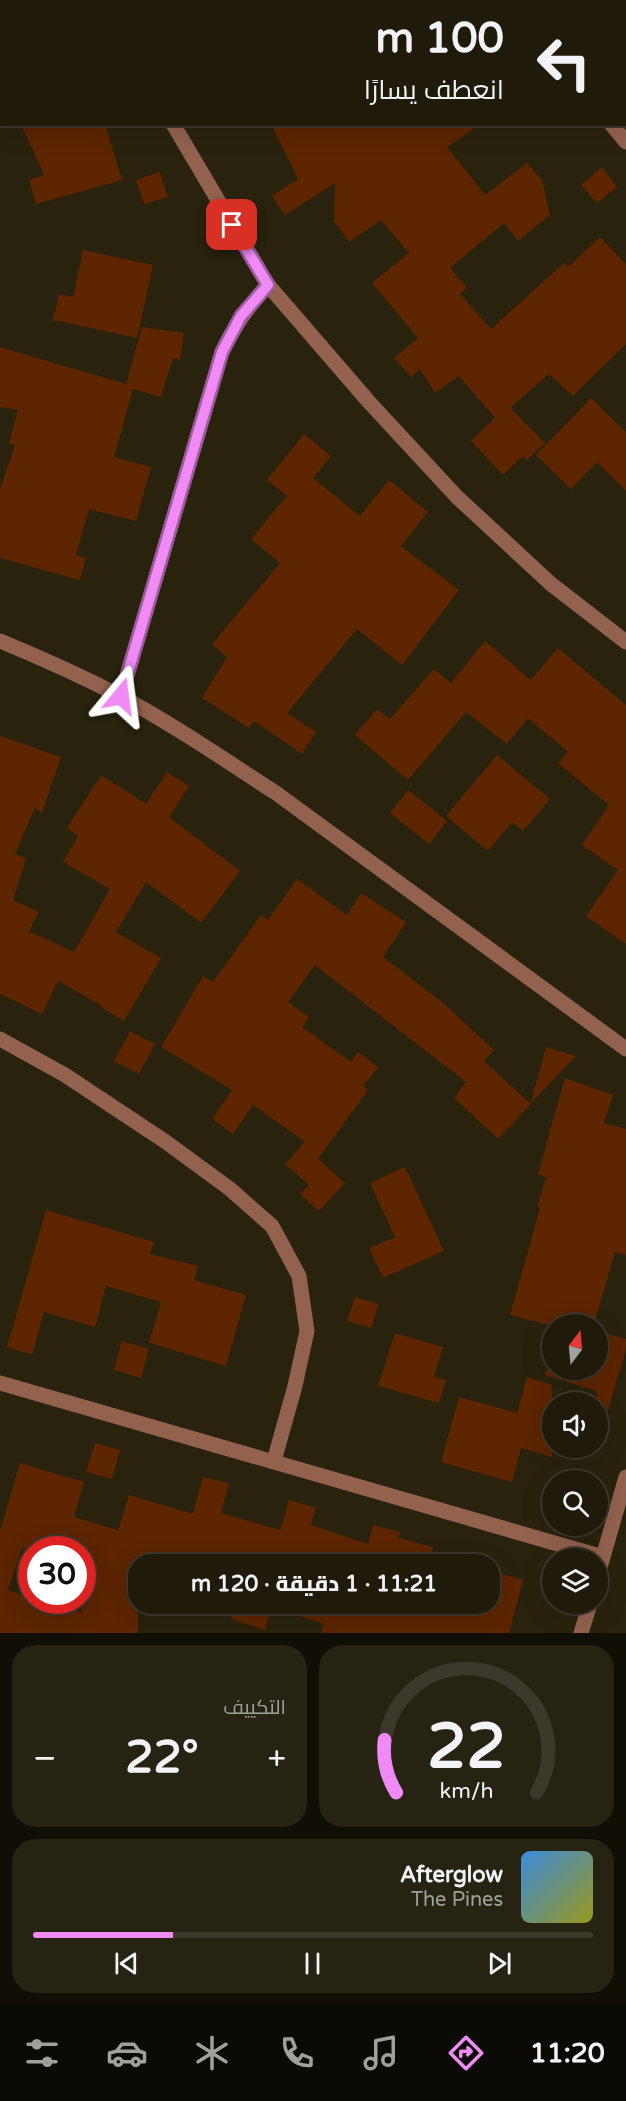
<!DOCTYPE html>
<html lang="ar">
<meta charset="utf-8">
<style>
:root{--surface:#1f1a0a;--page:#272313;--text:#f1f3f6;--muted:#a1a19c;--line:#3c382b;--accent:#f08bf6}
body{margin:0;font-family:"Varela Round",Cairo,sans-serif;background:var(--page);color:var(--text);direction:rtl;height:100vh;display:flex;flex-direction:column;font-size:22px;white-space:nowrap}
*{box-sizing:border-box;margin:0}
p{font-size:20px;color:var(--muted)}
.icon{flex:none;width:33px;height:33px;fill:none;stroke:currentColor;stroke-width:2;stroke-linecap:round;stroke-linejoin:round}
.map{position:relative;height:1633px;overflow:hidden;direction:ltr}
.sheet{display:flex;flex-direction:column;gap:12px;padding:12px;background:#110e06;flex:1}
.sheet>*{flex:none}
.banner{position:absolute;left:0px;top:0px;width:627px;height:126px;box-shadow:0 6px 24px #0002,0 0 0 2px var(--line);direction:rtl;background:#1f1a0a;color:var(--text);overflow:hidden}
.needle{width:39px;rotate:16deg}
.buttons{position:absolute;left:542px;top:1314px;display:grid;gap:12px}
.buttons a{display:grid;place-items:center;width:66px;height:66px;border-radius:50%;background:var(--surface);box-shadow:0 6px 24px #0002,0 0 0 2px var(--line);font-size:30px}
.speed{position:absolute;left:18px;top:1536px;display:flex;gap:12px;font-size:30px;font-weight:700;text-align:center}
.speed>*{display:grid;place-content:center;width:78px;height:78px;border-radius:50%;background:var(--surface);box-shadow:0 6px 24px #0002,0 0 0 2px var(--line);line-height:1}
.speed .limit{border:9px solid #d22;background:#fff;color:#111}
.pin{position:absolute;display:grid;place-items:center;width:51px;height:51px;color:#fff;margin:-26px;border-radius:12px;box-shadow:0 3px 9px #0006}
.me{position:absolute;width:66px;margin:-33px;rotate:16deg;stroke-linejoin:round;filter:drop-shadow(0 0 4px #0008)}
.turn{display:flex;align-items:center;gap:21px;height:126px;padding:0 24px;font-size:27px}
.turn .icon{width:78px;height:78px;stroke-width:2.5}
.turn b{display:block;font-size:42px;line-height:51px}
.big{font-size:45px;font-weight:800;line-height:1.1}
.sheet .card{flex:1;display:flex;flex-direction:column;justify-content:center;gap:9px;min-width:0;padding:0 21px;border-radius:24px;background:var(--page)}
.sheet .dial{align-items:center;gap:0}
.dial svg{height:156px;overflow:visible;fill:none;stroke:var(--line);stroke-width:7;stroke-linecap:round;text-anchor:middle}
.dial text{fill:var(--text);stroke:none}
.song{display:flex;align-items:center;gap:18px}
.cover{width:72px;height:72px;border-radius:9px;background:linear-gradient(135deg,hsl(210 70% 55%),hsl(60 70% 35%))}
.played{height:6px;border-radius:3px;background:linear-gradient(90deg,var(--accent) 25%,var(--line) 25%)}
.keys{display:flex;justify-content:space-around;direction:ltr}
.heat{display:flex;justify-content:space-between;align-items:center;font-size:33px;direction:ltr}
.sheet .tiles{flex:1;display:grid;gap:12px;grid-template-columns:1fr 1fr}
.card:last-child{grid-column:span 2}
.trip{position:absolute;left:128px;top:1554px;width:372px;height:60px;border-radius:24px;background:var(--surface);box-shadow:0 6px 24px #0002,0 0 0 2px var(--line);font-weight:800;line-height:60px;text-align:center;direction:rtl}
.tab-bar{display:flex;height:96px;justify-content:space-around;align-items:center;background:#0c0a04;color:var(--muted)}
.tab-bar .icon{width:42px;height:42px}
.tab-bar .current{color:var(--accent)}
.tab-bar b{font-size:27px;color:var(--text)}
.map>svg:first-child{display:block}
.building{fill:#5d2500;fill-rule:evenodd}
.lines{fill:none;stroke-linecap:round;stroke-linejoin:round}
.minor{stroke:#92624e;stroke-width:15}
.route-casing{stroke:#9c5aa0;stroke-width:15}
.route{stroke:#f08bf6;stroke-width:10}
</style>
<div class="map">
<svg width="626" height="1633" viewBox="0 0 626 1633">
<rect width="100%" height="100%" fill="#29230d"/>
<path class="building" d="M21,124H105L122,180L36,204L29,180L44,175Z
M271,124H481L447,147L485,195L527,163L542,180L550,215L518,241L504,223L450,268L467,288L460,294L491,329L564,263L568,267L600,237L626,264V344L573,396L549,374L510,408L545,443L527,460L523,456L503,475L471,441L495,418L459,376L435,393L420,369L411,377L394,358L418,338L372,283L409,253L381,220L349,242L334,221L335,183L285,215L272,196L298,179Z
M602,167L617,187L597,203L581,185Z
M160,172L168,197L144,204L136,180Z
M83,250L153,265L137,338L53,320L59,294L73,297Z
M142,327L184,333L180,360L173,358L161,397L133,389L114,457L151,467L136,521L89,509L76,555L86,558L80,580L0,558V489L15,445L9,443L18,410L0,407V347L126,384Z
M591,398L626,432V491L597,462L571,489L536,455Z
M304,434L331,456L313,478L360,516L389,480L428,512L401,546L459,590L402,665L357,629L287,713L316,732L302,754L254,721L249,728L202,698L227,657L212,644L280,563L251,539L287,496L267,480Z
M485,641L531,680L558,648L626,705V944L586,916L618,870L582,845L609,805L558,763L568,752L528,718L507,744L466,712L408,780L355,735L377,709L390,719L434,669L451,683Z
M0,736L61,757L42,813L35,808L15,853L26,859L13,900L39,912L29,931L74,952L110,889L63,862L78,836L67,828L101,775L146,804L167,772L189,786L169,817L240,871L201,923L146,882L116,932L161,958L124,1021L101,1007L102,1006L58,981L42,1014L0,994Z
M497,755L550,799L523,831L512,822L488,851L446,816Z
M408,790L447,821L429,844L390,813Z
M297,879L347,915L361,893L406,922L383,957L442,1002L494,1050L484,1061L531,1104L498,1139L454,1098L466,1082L315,965L288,1002L309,1017L302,1027L351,1062L358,1052L378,1067L363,1086L368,1090L318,1159L345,1183L319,1211L300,1194L309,1185L285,1164L305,1142L253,1105L233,1134L212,1119L232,1090L161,1047L203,976L213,982L261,915L268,920Z
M130,1031L155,1044L139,1074L114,1061Z
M546,1047L576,1056L531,1103Z
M565,1078L613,1095L604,1123L626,1129V1255L615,1252L594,1324H545L510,1315L540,1208L537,1207L546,1177L538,1174Z
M405,1167L444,1251L383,1278L369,1248L395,1237L370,1183Z
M46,1210L154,1242L150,1254L198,1266L194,1280L246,1295L226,1366L149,1343L161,1302L106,1286L95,1327L44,1312L32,1355L7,1347Z
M355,1297L379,1304L371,1328L347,1321Z
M597,1331L626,1339V1349L603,1426L597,1425V1391L545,1375L546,1370H597Z
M395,1333L443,1347L434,1377L446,1380L439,1403L378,1386Z
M122,1341L149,1349L141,1378L114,1370Z
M527,1377L552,1385V1457L521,1448L512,1482L441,1462L459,1397L517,1413Z
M95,1443L120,1450L112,1479L86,1472Z
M20,1463L84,1482L74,1517L118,1530L129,1495L193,1514L203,1477L229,1483L221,1513L280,1530L289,1500L316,1508L311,1525L368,1544L373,1525L400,1532L398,1538L433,1547L431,1553L471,1564H138V1633H0V1531ZM22,1548L29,1550H82V1613L41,1600H32V1598L8,1590Z
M489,1570L523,1580L509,1633H321L324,1624L271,1607L265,1630L231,1619L236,1604H489Z"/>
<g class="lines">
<path class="minor" d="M108,0L109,2
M511,0L512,2
M173,124L268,285L369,402L457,497L551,584L626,642
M611,124L626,142
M0,641C41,658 81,676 120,696C174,725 225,760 276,793L626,1049
M121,696L222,352C234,326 248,306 268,285
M0,1039L65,1075L166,1142L230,1189L272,1226L299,1276L307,1331L295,1386L274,1461
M0,1383L603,1557
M597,1578L626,1477
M581,1633L590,1604"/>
</g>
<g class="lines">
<defs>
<path id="route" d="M121,696L222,352L241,316L268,285L232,225"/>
</defs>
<use href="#route" class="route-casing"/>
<use href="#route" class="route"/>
</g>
</svg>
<div class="buttons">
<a><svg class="needle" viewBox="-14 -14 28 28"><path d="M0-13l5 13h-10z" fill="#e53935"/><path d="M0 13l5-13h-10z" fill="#a1a19c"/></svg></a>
<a><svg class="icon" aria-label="sound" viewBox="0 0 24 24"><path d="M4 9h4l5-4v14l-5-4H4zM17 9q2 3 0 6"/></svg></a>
<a><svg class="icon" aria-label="search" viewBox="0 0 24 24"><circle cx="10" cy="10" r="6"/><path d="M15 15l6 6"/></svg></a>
<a><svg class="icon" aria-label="layers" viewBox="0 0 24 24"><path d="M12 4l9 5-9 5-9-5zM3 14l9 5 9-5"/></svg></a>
</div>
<div class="speed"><div class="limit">30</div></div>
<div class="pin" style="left:232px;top:225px;background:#d93025"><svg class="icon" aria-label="arrive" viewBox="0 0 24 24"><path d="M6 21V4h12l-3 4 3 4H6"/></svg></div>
<svg class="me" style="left:121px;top:696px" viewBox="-20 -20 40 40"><path d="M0-17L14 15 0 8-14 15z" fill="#f08bf6" stroke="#fff" stroke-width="4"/></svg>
<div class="trip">11:21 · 1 دقيقة · 120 m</div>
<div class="banner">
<div class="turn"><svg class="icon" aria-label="left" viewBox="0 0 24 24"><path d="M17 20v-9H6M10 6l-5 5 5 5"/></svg><div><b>100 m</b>انعطف يسارًا</div></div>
</div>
</div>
<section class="sheet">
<div class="tiles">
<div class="card dial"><svg viewBox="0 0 100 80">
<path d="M14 69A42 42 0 1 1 86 69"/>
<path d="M14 69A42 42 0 0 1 8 42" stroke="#f08bf6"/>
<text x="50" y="56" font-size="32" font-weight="700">22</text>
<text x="50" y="72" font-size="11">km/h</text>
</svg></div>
<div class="card"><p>التكييف</p>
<div class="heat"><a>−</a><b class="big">22°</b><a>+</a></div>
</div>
<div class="card">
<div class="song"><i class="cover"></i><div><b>Afterglow</b><p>The Pines</p></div></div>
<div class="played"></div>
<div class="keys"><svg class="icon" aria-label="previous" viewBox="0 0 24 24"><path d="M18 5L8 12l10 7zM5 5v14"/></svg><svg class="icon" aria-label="pause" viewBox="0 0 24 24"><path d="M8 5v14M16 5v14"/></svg><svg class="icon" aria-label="next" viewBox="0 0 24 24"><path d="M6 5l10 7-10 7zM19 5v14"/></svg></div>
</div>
</div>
</section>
<nav class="tab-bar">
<b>11:20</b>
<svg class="icon current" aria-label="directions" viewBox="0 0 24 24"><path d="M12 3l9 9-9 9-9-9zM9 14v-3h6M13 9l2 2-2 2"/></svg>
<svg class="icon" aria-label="music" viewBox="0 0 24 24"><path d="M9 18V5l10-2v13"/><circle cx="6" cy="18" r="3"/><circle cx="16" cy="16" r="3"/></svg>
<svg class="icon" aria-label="phone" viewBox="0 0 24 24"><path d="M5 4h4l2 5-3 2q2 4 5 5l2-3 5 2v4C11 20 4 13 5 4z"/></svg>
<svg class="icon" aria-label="climate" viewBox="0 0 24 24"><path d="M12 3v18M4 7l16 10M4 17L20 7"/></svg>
<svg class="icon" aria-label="car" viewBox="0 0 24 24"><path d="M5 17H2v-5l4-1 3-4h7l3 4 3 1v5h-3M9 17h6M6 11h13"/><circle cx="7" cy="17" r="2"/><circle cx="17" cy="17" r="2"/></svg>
<svg class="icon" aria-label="filters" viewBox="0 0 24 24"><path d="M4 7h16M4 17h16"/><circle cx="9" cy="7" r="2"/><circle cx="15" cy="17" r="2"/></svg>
</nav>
